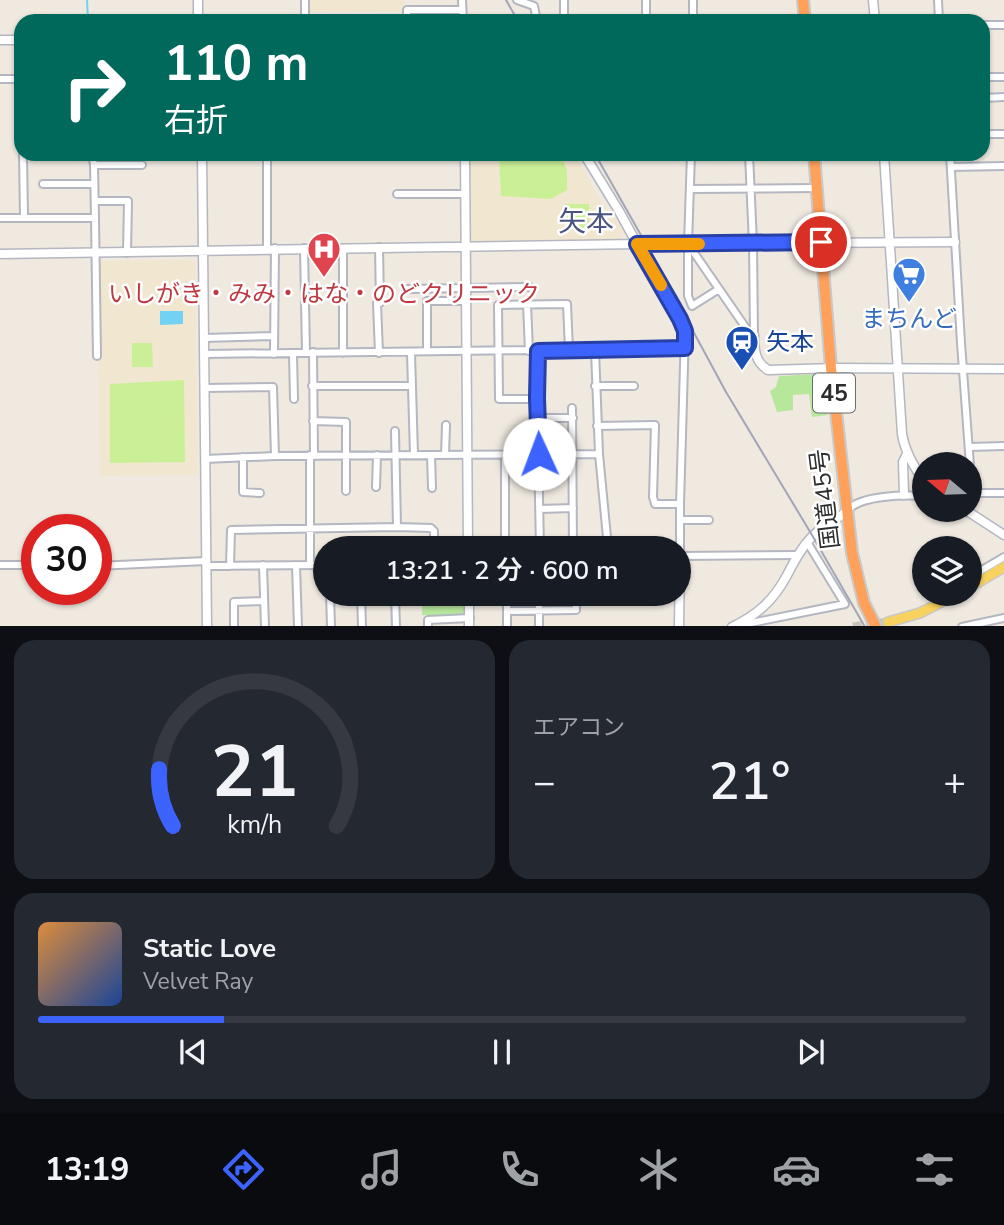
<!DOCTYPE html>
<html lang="ja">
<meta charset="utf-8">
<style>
:root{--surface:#171b24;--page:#242831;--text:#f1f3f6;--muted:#9ea1a6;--line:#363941;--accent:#3d63ff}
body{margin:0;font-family:"Nunito Sans","Noto Sans JP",sans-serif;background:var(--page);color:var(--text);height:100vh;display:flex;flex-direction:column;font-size:26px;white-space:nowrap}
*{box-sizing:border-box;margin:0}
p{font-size:23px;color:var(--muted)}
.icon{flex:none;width:38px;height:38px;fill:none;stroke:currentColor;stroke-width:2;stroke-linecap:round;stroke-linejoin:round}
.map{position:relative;height:626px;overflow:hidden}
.side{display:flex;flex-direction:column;gap:14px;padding:14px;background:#0d0f14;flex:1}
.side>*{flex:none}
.guide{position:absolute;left:14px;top:14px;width:976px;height:147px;border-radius:21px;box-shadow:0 2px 5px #0004;background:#00695c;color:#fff;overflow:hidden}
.needle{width:46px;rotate:289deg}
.tools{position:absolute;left:912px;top:452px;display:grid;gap:14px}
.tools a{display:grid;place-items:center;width:70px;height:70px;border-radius:50%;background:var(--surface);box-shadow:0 2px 5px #0004;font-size:35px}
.speed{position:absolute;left:21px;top:514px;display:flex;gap:14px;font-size:35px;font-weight:700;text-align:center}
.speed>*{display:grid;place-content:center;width:91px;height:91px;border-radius:50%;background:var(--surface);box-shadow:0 2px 5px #0004;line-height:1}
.speed .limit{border:10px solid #d22;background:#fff;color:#111}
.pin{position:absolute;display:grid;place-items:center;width:60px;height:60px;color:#fff;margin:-30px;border:4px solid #fff;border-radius:50%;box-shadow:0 2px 7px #0007}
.me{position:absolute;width:77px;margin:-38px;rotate:358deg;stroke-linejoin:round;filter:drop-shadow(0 0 5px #0008)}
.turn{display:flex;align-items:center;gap:24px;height:147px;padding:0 35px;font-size:32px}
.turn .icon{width:91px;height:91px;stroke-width:2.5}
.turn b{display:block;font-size:49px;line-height:60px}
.big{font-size:52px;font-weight:600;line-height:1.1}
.side .card{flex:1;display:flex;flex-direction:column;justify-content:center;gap:10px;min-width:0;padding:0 24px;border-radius:21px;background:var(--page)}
.side .dial{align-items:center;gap:0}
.dial svg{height:182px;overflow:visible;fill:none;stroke:var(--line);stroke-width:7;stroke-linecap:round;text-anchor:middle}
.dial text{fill:var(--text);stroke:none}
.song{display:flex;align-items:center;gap:21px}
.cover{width:84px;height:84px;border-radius:10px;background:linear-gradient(135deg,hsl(30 70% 55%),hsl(220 70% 35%))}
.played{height:7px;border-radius:4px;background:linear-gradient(90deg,var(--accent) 20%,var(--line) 20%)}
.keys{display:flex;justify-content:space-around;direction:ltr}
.heat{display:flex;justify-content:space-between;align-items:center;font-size:38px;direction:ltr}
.side .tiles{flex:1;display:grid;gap:14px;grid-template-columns:1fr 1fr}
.card:last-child{grid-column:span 2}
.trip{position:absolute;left:313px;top:536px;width:378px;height:70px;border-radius:35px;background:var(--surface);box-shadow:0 2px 5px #0004;font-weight:600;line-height:70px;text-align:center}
.tab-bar{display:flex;height:112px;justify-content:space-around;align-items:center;background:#090b0e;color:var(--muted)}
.tab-bar .icon{width:49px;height:49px}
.tab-bar .active{color:var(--accent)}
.tab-bar b{font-size:32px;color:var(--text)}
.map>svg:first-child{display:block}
.education{fill:#f1e6d0}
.green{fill:#b6e79b}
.pitch{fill:#caef97}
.water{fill:#71d2f4}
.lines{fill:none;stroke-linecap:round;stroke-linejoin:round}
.stream{stroke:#71d2f4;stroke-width:2}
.primary-tunnel{stroke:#c8c4bc;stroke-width:9;stroke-dasharray:9 4.5;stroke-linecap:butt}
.street-casing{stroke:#b4b7c1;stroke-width:10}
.secondary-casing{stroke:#b4b7c1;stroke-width:11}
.primary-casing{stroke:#c9c9c9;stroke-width:12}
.highway-casing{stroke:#c9c9c9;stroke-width:14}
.street{stroke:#fff;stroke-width:6}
.secondary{stroke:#fff;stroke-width:8}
.primary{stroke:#f7d25e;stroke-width:9}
.highway{stroke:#ffa15b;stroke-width:10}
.rail{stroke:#a2a5b8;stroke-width:2}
.route-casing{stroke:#2840a6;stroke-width:18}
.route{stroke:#3d63ff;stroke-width:12}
.slow{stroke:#f59e0b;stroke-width:12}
.labels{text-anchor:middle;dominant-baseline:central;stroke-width:5;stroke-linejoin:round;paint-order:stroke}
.shield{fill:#fff;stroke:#6d6d6d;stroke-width:2}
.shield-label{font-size:23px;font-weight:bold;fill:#2e2e2e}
.health-label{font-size:24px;fill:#be3a42;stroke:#fff}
.shop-label{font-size:24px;fill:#366cbe;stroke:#fff}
.transit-label{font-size:24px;fill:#164399;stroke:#fff;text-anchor:start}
.street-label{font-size:24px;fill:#2e2e2e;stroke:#fff}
.quarter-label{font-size:28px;fill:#4b5581;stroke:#fff}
</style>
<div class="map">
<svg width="1004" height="627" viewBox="0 0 1004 627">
<rect width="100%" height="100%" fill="#efe9e0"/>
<path class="education" d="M308,0H404V11L308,12Z
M468,154H575L601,202L624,230L621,240L473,242L470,237Z
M195,260L198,475L100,476L97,261Z"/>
<path class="green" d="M820,374L823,377L828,415L812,417L809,394L793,395V410L777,412L770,391L776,387L779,376Z
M423,593H465L466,615H422Z"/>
<path class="pitch" d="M499,154H560L567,170V190L551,199L501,196Z
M565,204H589V230H566Z
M132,343H152L153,367H132Z
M184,380L185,462L110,463V384Z"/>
<path class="water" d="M160,311H183V324L160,325Z"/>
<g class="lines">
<path class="stream" d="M87,0L88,21"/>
<path class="primary-tunnel" d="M853,627L888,622"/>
<defs>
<path id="street" d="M462,0L463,21
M517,0L534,6L537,21
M564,0V21
M646,0V21
M938,0L939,21
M305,21V0
M407,21V10H462
M693,21V0
M984,25H1004
M984,77H1004
M0,79H21
M984,98L1004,97
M984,134H1004
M23,154L24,217
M92,154L94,165H142
M267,154V249
M691,154L688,244L748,331L754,335
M749,154L753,244L754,335
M950,154L961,343L972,493
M951,167L1004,166
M43,184H94
M690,189L817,188
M397,194H465
M95,201H128L127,253
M0,218H95L94,165
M95,218L97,356
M637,244L680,319L685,331L680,504V556
M688,246V296L692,306L719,289
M304,248L306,353
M343,248V353
M408,289L530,287
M527,304L529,351
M204,338L274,336
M538,350L537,399L540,548
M595,350L599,454L608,548
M427,351V301H465
M313,352L314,456
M379,353L377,303H380L379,247
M411,353L414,455
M205,354L685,348
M274,354L275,248
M293,354L294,399
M312,386H411
M595,386H634
M205,388L273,387L275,456
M537,399H499L498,305L567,304L569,350
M572,408L573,548
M537,418H573
M313,421L346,422V491
M597,426L655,425L653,497L655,504H680
M395,431L397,527
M969,447L1004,446
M310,455V565
M431,455L432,488
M445,455L446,425
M505,455V548
M243,457V492L260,493
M205,459L275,456L599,454
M376,487L377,455
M971,493H1004
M539,509L573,508
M848,510C861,495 904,495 924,496
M680,520H709
M679,556L797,555
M0,565H37
M263,565L265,627
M296,565L298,627
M96,566L206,561
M206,566L326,565
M230,566L231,530L397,527L431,528L434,531V548
M970,577L1004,557
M330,593L331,627
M361,593L362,627
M395,593L396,627
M507,593V627
M507,611L576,610L575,593
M741,625L845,604L807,542
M234,627V602L264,601
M428,627V620L470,618
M539,627V593
M962,627L1004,618"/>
<path id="secondary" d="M198,0V21
M873,0L875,21
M0,40H21
M202,154L207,627
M465,154L468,548
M584,154L619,211L637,244
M884,154L902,434C905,452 913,466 924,481
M0,254L637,244L955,242
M754,335C754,350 755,362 768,370L836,368L1004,369
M904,495L903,462L907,454
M964,509L1004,535
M469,593V627
M679,627L680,556
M732,627C757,615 773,601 786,577C793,564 799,551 809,540C819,527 836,521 848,510"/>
<path id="primary" d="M970,587L1004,567
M888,622L920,613L959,593"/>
<path id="highway" d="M803,0L805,21
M814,154L831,368L852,553L864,603L876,627"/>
</defs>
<use href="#street" class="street-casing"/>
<use href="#secondary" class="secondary-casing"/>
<use href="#primary" class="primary-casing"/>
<use href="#highway" class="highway-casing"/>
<use href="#street" class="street"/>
<use href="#secondary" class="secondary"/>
<use href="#primary" class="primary"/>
<use href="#highway" class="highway"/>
<path class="rail" d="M506,0L518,21
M595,154L646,244L726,392L812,535L865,627"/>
</g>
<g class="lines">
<defs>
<path id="route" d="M539,454L537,398L538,351L685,348V331L680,319L637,244L821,242"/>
</defs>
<use href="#route" class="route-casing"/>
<use href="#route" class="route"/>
<path class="slow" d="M661,285L637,244H699"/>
</g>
<defs>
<symbol id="hospital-pin" viewBox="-11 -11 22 30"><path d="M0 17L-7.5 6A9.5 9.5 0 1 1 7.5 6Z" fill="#e0444e" stroke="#fff"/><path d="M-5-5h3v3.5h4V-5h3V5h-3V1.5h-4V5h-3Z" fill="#fff"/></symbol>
<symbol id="supermarket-pin" viewBox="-11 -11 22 30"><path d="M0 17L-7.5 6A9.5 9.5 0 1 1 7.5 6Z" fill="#3f7fe0" stroke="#fff"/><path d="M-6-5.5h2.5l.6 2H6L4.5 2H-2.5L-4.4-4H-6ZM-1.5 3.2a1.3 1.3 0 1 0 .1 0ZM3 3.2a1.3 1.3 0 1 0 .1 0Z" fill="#fff"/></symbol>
<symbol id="station-pin" viewBox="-11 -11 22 30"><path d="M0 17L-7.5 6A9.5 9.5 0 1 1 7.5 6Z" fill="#1a4fb4" stroke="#fff"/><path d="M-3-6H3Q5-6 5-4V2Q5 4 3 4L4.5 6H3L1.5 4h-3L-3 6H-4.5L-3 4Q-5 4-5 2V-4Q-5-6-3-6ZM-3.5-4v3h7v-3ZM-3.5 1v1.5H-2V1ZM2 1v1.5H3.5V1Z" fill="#fff"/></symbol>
</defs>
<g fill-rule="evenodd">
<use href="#hospital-pin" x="305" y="230" width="38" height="52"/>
<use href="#supermarket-pin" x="890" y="255" width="38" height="52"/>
<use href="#station-pin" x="723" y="323" width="38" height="52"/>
</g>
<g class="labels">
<rect class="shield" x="813" y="373.5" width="42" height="39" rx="5"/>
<g class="shield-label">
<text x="834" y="393">45</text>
</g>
<g class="health-label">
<text x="324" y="294">いしがき・みみ・はな・のどクリニック</text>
</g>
<g class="shop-label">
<text x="909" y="319">まちんど</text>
</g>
<g class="transit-label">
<text x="766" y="342">矢本</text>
</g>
<g class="street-label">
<text transform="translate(825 499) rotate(-97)">国道45号</text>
</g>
<g class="quarter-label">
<text x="586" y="222">矢本</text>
</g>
</g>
</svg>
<div class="tools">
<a><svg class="needle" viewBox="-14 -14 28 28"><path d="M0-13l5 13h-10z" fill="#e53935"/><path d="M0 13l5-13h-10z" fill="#9ea1a6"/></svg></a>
<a><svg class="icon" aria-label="layers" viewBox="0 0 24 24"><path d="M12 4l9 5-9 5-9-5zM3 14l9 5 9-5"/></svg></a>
</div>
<div class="speed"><div class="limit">30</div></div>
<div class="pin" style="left:821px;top:242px;background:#d93025"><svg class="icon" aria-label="arrive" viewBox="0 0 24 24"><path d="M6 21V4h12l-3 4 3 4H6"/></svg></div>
<svg class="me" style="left:539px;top:454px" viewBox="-20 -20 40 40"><circle r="19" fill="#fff"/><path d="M0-13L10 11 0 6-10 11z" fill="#3d63ff"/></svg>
<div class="trip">13:21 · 2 分 · 600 m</div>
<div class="guide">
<div class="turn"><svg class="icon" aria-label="right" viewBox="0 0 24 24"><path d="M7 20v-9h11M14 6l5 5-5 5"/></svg><div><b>110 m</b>右折</div></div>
</div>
</div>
<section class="side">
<div class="tiles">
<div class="card dial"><svg viewBox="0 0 100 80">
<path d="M14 69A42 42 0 1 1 86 69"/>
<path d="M14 69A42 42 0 0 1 8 44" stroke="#3d63ff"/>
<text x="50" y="56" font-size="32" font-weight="700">21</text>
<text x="50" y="72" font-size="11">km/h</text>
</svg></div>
<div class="card"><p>エアコン</p>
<div class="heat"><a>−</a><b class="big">21°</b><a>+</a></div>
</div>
<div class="card">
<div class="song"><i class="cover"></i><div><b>Static Love</b><p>Velvet Ray</p></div></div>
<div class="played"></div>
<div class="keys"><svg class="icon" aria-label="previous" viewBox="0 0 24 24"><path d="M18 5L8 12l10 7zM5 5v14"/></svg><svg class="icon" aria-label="pause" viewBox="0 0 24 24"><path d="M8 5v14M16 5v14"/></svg><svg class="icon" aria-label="next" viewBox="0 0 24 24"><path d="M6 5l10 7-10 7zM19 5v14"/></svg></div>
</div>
</div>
</section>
<nav class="tab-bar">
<b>13:19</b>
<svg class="icon active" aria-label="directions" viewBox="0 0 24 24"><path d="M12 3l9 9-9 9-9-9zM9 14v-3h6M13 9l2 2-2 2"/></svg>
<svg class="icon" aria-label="music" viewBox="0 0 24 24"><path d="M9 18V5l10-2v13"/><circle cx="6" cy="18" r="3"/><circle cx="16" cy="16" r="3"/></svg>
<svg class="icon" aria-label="phone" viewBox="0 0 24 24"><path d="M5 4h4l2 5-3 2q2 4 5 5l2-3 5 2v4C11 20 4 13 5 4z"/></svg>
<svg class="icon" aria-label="climate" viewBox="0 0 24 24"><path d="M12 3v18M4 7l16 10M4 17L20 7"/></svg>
<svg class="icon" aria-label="car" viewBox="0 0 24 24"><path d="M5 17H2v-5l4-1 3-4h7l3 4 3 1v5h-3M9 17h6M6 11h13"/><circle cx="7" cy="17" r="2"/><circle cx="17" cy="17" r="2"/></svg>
<svg class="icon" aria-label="filters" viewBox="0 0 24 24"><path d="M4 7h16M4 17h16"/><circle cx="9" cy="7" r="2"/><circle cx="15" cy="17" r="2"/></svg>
</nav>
